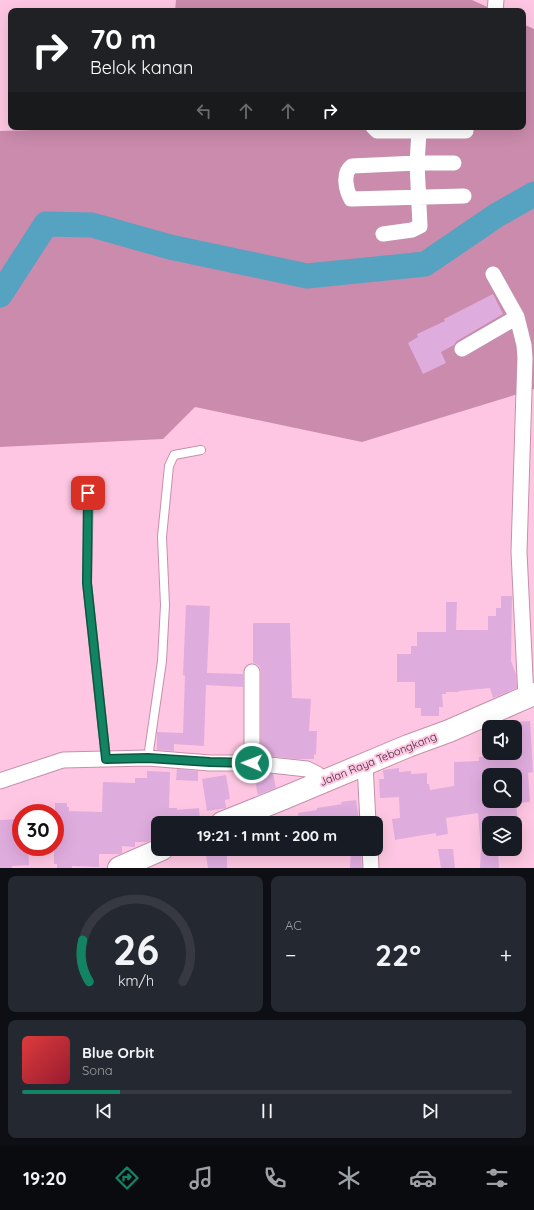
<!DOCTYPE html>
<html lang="id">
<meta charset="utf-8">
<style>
:root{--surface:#171b24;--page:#242831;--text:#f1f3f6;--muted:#9ea1a6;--line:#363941;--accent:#128463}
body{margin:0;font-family:Quicksand,sans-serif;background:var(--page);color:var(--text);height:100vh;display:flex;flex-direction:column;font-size:15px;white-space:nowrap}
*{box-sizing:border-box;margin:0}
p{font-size:13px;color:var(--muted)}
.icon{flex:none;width:22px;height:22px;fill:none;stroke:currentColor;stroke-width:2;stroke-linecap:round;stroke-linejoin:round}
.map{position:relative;height:868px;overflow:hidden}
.sheet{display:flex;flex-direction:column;gap:8px;padding:8px;background:#0d0f14;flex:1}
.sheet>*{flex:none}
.top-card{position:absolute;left:8px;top:8px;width:518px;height:122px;border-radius:8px;box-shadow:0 4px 16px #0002;background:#202124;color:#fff;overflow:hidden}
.tools{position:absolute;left:482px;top:720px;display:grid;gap:8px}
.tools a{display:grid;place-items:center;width:40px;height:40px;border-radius:8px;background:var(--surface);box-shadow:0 4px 16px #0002;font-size:20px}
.speed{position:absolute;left:12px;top:804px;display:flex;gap:8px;font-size:20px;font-weight:700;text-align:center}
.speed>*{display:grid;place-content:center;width:52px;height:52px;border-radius:50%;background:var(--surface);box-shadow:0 4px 16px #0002;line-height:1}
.speed .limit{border:6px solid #d22;background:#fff;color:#111}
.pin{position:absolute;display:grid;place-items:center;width:34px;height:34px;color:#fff;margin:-17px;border-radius:8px;box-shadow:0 2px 6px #0006}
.me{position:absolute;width:44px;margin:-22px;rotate:271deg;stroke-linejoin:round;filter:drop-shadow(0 0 3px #0008)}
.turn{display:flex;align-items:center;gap:14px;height:84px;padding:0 16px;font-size:18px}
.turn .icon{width:52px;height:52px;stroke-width:2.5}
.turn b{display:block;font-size:28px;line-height:34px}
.lanes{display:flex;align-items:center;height:38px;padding:0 16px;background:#0003;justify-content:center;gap:20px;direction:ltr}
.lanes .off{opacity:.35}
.big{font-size:30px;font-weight:700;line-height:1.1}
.sheet .tile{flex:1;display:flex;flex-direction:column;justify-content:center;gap:6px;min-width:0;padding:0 14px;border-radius:8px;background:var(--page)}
.sheet .dial{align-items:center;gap:0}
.dial svg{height:104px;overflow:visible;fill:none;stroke:var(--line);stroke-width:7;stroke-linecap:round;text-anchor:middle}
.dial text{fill:var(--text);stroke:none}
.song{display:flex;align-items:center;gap:12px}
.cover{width:48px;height:48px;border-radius:6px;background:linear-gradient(135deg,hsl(0 70% 55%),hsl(350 70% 35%))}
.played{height:4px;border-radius:2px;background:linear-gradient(90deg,var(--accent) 20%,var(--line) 20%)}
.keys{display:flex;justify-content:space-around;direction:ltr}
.heat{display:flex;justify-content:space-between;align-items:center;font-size:22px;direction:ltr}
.sheet .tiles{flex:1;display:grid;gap:8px;grid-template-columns:1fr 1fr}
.tile:last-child{grid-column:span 2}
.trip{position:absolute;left:151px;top:816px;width:232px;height:40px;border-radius:8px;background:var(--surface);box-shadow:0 4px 16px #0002;font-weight:700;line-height:40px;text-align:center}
.tab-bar{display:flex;height:64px;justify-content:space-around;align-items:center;background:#090b0e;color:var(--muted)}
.tab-bar .icon{width:28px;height:28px}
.tab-bar .active{color:var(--accent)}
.tab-bar b{font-size:18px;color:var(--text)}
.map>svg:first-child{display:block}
.forest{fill:#ca8bac}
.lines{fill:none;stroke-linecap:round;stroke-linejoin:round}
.river{stroke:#55a2c1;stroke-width:25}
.building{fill:#dfacde;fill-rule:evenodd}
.service-casing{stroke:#c590ab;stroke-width:10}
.minor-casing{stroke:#c590ab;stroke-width:17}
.primary-casing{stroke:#c590ab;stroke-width:24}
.service{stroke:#fff;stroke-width:8}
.minor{stroke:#fff;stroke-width:15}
.primary{stroke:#fff;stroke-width:22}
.route-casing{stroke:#0c5640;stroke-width:10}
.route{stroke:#128463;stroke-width:7}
.labels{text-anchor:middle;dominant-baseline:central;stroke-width:4;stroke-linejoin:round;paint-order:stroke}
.street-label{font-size:11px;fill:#3e2834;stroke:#fec6e2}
</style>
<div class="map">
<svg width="534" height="868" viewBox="0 0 534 868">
<rect width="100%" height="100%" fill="#fec6e2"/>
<path class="forest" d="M176,0H472L496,11H175Z
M523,24L534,29V389L362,442L195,407L163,439L0,447V131L133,127H523Z"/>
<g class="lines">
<path class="river" d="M0,295L46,224L92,225L170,247L307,276L425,264L497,215L534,194"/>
</g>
<path class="building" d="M493,294L503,314L457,341L454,345L441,352L446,363L423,374L408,343L418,337L417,334L445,321L444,319Z
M501,596H512L511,661L516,674L517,688L493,698L490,688L459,691V692H446V694H442L443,707H439V716H421V708H415V682H397V654H411V646H417V632H446V602H457L456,630H488V616H496V608H501Z
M186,605L210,606L207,673L243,674V687L206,685L204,746L174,744V751L157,750V732L183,733L185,676L183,675Z
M253,623H290L292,698L311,699L309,731H317L316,755L314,754V759H296L261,755V672L260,667L257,664L253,663Z
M530,721L533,772L528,773L530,802L516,803L518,823H489V849H498L499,868H480L481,849L478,813L446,818L448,834L436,836V833L395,840L392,819L400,818L399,797L380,798L379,779H384L383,770L399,768V772L411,771V774L427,773V784H429L430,790L454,786V762L479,761V757L517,755L515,722ZM489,775H515V801H489Z
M177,769L198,771V781L176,780Z
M147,771L170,772L169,808H177V810L199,808L200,823H158V824H154V839L146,842H135V847L122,846V853L120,854H99V867L72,866V868H57V864H54V847H55V803H67V807H69V811L102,812L103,782L135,783V778H147Z
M257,773L273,774L276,788L258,795L254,776H257Z
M226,775L230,799L225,800L226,808L207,811L202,779Z
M356,800L359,820L345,822L344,819L321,823H319V821L300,823L298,813L317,810V808L342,804L341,802Z
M21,819V847H28L29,865L12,866V868H0V820Z
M205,849H227V868H208Z
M351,849H361L362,868H350Z
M438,849H453L455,868H441Z"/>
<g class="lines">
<defs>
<path id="service" d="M89,493L87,583L106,759
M148,758L162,661L165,605L162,537L169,466L174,455L201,450"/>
<path id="minor" d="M495,11L496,0
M373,127L377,131H466
M454,163H417L352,166C342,173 346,190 351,199L464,196
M383,234L412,230L420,226L417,163L419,132
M493,274L517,317L524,345L525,358L519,552L526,698
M462,349L517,317
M252,763V672
M365,764L368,823
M0,781L63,760L148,758L210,763H252L307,769L317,774L323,782
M370,849L371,868"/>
<path id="primary" d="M222,823L284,798L408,746L449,731L534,694
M119,868L162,849"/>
</defs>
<use href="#service" class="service-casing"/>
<use href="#minor" class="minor-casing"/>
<use href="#primary" class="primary-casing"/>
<use href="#service" class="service"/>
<use href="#minor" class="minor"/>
<use href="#primary" class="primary"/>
</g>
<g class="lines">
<defs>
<path id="route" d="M88,493L87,583L106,759L148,758L210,762L252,763"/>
</defs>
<use href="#route" class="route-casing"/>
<use href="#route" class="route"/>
</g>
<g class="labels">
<g class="street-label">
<text transform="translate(378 759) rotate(-22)">Jalan Raya Tebongkang</text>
</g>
</g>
</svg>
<div class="tools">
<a><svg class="icon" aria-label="sound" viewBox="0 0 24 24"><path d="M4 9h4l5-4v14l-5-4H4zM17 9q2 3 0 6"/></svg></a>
<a><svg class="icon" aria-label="search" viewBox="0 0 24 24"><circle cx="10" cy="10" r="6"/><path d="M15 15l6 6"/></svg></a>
<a><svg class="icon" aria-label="layers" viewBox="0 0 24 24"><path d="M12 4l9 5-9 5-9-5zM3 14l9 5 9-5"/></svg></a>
</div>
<div class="speed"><div class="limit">30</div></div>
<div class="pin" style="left:88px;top:493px;background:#d93025"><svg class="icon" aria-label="arrive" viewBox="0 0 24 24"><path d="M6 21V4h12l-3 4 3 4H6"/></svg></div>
<svg class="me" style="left:252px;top:763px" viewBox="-20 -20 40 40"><circle r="17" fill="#128463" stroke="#fff" stroke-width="3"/><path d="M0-11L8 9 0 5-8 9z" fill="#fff"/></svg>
<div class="trip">19:21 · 1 mnt · 200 m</div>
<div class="top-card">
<div class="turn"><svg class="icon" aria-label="right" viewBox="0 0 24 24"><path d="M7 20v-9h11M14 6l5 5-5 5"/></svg><div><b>70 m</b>Belok kanan</div></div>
<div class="lanes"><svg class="icon off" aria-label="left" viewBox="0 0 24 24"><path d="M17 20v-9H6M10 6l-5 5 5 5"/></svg><svg class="icon off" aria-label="ahead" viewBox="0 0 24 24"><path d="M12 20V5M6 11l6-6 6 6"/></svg><svg class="icon off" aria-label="ahead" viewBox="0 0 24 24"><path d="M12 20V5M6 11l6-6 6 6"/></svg><svg class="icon" aria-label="right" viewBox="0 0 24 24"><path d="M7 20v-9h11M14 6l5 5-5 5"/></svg></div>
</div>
</div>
<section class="sheet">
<div class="tiles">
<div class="tile dial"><svg viewBox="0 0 100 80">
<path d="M14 69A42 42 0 1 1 86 69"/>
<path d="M14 69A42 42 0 0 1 9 37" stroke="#128463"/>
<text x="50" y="56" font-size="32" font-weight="700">26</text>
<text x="50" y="72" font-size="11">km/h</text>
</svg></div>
<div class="tile"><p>AC</p>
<div class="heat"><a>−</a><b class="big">22°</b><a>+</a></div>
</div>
<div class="tile">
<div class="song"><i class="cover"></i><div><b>Blue Orbit</b><p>Sona</p></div></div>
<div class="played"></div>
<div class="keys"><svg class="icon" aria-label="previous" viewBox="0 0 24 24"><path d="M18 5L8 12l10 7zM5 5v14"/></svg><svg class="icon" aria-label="pause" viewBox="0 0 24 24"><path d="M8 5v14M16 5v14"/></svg><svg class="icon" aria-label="next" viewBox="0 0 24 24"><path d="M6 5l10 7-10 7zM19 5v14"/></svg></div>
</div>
</div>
</section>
<nav class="tab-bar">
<b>19:20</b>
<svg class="icon active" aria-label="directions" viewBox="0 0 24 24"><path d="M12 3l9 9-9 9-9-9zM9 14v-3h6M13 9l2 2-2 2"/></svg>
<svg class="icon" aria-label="music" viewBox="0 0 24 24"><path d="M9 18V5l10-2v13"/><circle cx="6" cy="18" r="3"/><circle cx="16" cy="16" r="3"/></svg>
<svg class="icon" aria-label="phone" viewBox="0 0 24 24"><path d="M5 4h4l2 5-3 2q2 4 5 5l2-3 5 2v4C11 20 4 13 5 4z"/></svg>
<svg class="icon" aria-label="climate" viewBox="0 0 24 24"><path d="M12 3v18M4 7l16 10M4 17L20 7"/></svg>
<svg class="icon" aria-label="car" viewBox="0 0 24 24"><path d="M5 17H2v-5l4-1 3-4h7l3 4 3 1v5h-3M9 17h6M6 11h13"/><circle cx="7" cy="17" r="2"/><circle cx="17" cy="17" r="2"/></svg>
<svg class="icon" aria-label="filters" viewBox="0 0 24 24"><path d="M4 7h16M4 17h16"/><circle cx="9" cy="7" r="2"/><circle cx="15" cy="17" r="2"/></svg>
</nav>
